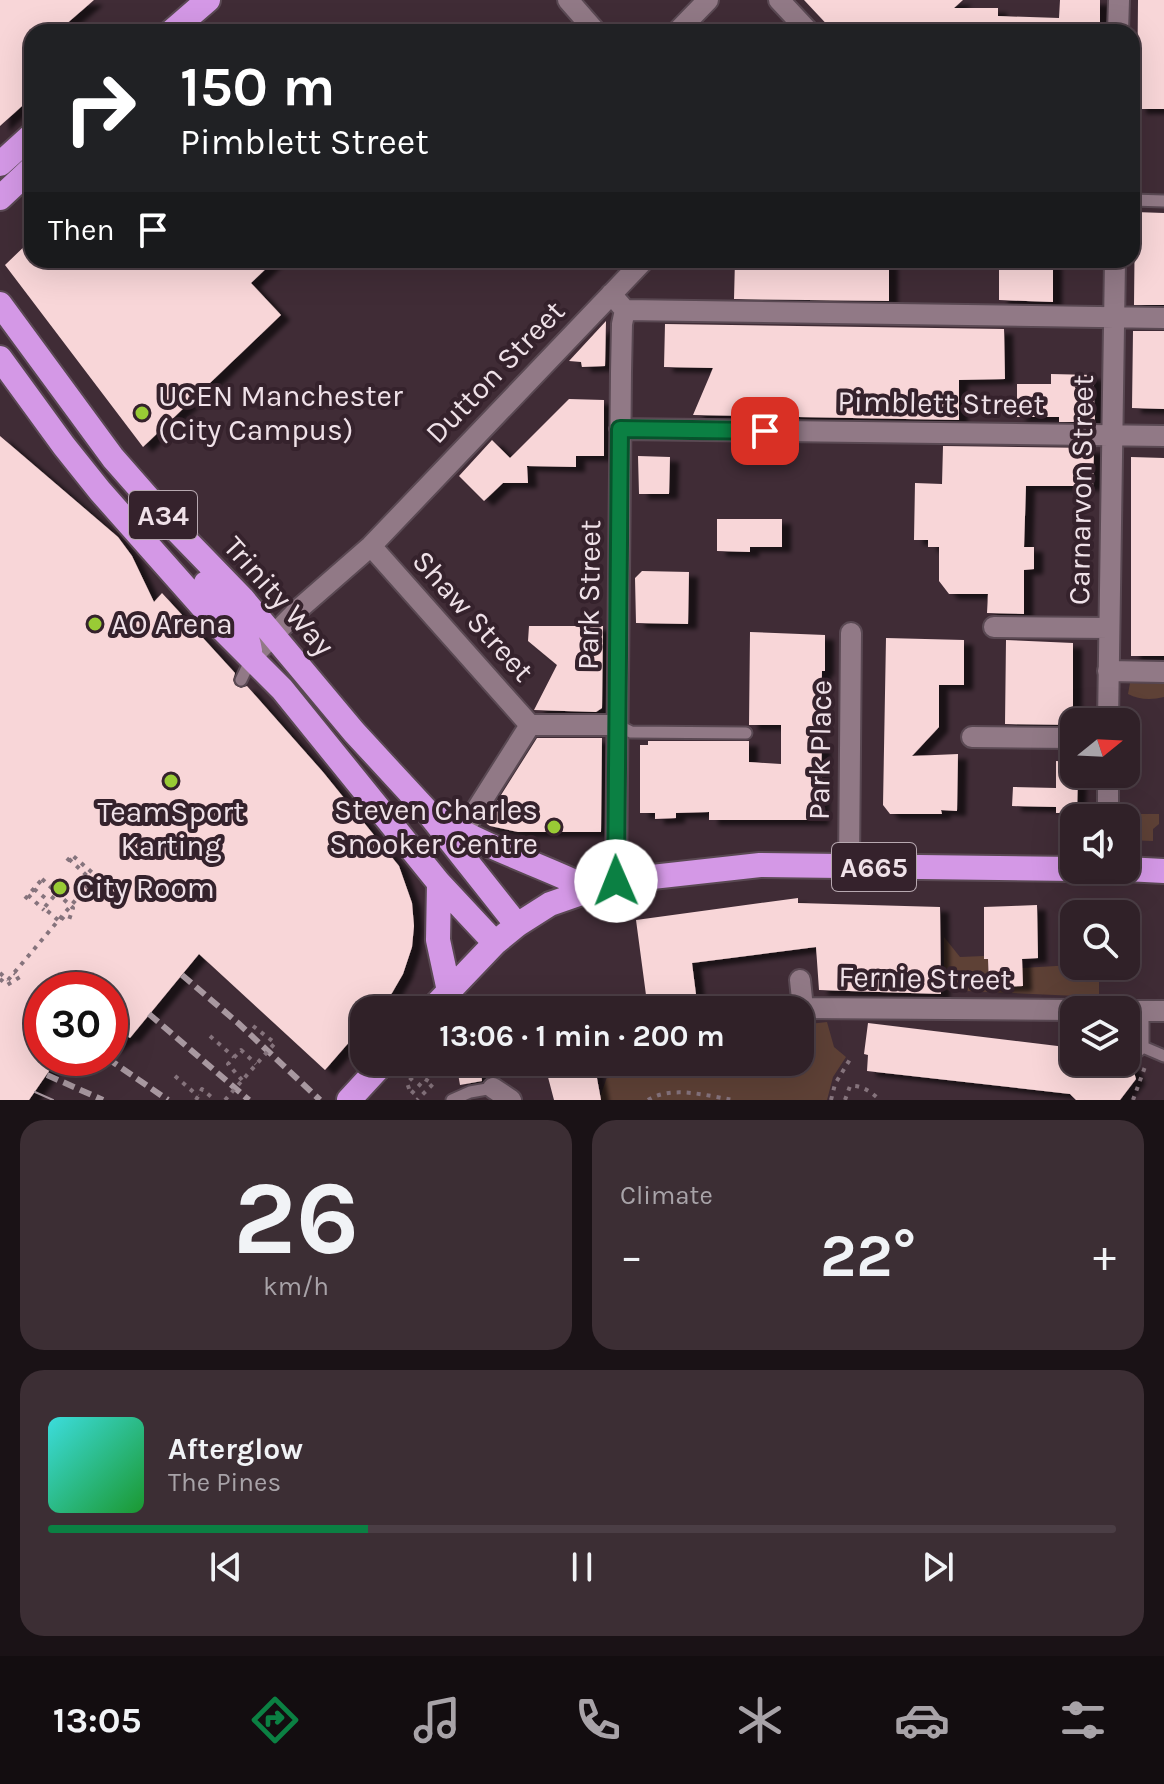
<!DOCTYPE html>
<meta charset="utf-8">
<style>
:root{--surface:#302128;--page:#3c2e34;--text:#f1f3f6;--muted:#a8a3a8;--line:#4b3e45;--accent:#0b8043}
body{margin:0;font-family:Karla,sans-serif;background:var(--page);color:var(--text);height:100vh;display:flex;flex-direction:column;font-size:30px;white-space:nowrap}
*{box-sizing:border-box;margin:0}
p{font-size:26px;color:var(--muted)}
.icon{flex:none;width:44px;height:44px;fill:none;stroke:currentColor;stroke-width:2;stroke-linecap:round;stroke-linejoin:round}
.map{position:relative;height:1100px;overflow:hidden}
.sheet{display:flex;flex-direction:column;gap:20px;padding:20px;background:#1a1216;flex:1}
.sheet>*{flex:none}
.guide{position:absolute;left:24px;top:24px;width:1116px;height:244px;border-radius:24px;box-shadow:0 8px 32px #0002,0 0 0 2px var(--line);background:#202124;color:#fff;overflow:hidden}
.needle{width:52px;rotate:72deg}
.tools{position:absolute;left:1060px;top:708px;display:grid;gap:16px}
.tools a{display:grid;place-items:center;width:80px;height:80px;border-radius:16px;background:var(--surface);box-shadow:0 8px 32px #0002,0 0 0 2px var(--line);font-size:40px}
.speed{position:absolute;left:24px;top:972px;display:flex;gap:16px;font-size:40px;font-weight:700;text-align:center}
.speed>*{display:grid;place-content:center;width:104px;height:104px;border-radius:50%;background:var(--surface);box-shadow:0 8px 32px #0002,0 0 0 2px var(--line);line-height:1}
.speed .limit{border:12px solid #d22;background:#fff;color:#111}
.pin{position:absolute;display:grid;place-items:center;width:68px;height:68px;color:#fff;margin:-34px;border-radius:16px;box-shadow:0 4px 12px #0006}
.me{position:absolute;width:88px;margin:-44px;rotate:359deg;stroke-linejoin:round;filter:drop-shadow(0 0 6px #0008)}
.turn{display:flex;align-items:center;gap:28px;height:168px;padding:0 24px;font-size:36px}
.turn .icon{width:104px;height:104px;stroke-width:2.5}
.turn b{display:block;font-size:56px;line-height:68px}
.then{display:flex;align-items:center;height:76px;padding:0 24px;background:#0003;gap:16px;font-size:30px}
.big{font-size:60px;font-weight:700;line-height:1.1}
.sheet .widget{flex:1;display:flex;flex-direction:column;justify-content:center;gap:12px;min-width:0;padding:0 28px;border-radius:24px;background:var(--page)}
.sheet .dial{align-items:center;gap:0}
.dial b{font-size:104px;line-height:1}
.song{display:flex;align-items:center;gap:24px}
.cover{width:96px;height:96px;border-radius:12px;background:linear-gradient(135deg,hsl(180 70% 55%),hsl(130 70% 35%))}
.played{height:8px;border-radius:4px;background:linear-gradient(90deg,var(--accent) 30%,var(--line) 30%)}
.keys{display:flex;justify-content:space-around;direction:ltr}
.heat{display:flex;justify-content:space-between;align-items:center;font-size:44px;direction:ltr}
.sheet .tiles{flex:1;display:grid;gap:20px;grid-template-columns:1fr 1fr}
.widget:last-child{grid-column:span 2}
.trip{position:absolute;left:350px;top:996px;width:464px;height:80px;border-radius:24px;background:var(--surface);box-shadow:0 8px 32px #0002,0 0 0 2px var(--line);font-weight:700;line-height:80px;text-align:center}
.menu{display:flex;height:128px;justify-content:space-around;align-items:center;background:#130d10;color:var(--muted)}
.menu .icon{width:56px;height:56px}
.menu .on{color:var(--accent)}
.menu b{font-size:36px;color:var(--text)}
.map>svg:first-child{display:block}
.green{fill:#5e4136}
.building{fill:#f8d6d8;filter:url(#shadow)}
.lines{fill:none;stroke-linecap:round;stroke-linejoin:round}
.lane-casing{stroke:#5a4953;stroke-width:15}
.street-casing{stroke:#5a4953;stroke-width:24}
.highway-casing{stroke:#5a4953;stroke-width:28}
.path{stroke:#85737c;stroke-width:4;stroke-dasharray:4 6;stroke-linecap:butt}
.lane{stroke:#917986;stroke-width:11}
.street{stroke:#917986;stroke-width:20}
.highway{stroke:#d498e6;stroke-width:24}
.tram{stroke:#a898a0;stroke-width:2}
.rail{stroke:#a898a0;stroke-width:6;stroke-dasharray:12 6;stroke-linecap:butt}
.path-bridge{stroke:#85737c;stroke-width:4;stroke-dasharray:4 6;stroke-linecap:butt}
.route-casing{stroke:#07532c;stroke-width:20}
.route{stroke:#0b8043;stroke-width:14}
.poi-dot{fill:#99cb35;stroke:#35222c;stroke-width:3}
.labels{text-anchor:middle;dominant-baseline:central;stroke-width:8;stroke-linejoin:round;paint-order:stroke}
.shield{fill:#35222c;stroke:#b7a8b0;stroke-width:2}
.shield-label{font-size:28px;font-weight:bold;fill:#efe1e8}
.street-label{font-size:30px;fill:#efe1e8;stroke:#35222c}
.poi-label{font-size:30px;fill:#efe1e8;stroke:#35222c;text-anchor:start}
</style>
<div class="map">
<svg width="1164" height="1100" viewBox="0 0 1164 1100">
<defs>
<filter id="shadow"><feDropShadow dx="9" dy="5" stdDeviation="2" flood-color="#0009"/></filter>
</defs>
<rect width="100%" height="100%" fill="#402c36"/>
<path class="green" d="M1130,683L1164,684V697C1152,700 1139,700 1128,694Z
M1130,814H1159V824L1153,829V841L1127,840V817Z
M944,937L960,957L984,956V959H988L989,987L1022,986V968L1073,965L1074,943V966H1099V997L944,990Z
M827,1022L834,1047L846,1057L833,1077L827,1100H599L608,1074L708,1062H800V1025Z"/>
<path class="building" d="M0,0H94L57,32H32V97L0,126Z
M804,0H963L954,8H998V16L1059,18L1060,0H1100V32H834Z
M1138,0H1164V109H1137Z
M1135,212L1164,213V305H1134Z
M32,239V260H275L251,283L281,315L143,447L5,265Z
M735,260H889V301L734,299Z
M999,260H1053V302L999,300Z
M606,321L605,366L582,367L581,362L569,361Z
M665,324L1004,329L1005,379L959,380V420L693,415L713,368L664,367Z
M1133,331H1164V409L1132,408Z
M1051,374L1093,375L1095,422H1059V417H1017V384H1051Z
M569,399L604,400V456H576V467L527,466L528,483H503L484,501L459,476L492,440L510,458Z
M0,436L118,537L132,556L154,602L162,593L235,673L233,680L235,685L241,688L247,686L323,772L399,866L412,903L414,926L412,947L403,974L392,993L377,1010H364V1025L325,1070L199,954L130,1038L127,1036L110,1050V990H42V1058H58L29,1100H0Z
M943,446L1094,448L1093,486H1026L1024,547H1034V569L1024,570V614L987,613L988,594H949L939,581V547H928V540H914L915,483L942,484Z
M638,456L670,457L669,494H639Z
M1131,457L1164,458V656H1131Z
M717,519H782V547H750V552L717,551Z
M642,571L689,572L688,624L636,623L635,578Z
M529,626H603L602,708L596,712L534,710L557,665L528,641Z
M750,632L825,635V671H822L821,706H818L816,743H822L820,820H709V812L676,813V818L655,819V813H640V745H648V741H749V762L781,764V725H749Z
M886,638L964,640V685H939V727L912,756L958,754L957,811L941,810L942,814H890L883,805Z
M1006,640L1073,643V725L1005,724Z
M537,738H602L601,832H518L490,826L484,822Z
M1056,761L1074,762V774H1078L1077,813H1056V807L1012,806L1013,787L1056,788Z
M798,898V903L940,907L941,994L819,990L816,947L692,963L698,1010H648L636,920Z
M1037,905L1038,958L1022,959L1023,986L989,987L988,959H984V907Z
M868,1023L1074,1048V1062H1123L1132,1066L1136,1079L1120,1100H1076L1070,1094L867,1071L868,1055L864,1054Z
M456,1062H480L482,1081L460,1085Z
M544,1062H594L601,1100H554Z"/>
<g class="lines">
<defs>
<path id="lane" d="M1132,200L1164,201
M241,680L251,659
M617,725L631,732L746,733
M1143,1011V1047L1164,1056
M1130,1058L1143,1047
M452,1100L470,1092L493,1088"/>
<path id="street" d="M568,0L596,32
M779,0L809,32
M677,32L708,0
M1118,32L1119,0
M611,294L625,310L1164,318
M620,429L1164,436
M371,546L530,725
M994,627L1109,628
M251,658L300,608L371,546L644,260
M1108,671L1164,672
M1108,722L1115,260
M530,725H617
M972,737L1074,738
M1108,774V818
M464,834L468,823L530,725
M849,867L851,633
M616,881L621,372L622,324L625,310
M800,980L803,1008L1074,1010
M1126,1011H1164
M493,1088L511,1100"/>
<path id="highway" d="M171,32L208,0
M0,164L32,135
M0,198L32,168
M0,304L113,458L178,532L242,598L354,732L426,810L517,925
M0,358L64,446L100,491L223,630L282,689L439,883L495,943
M206,583C224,603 246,623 250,651
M438,818C485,848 539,864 590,889
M1126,869L1164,871
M439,883L438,940L449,991
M431,1010L495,943L517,925L550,904L616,881L760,865L1074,869
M349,1100L384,1062"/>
</defs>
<use href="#lane" class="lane-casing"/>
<use href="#street" class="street-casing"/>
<use href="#highway" class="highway-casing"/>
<path class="path" d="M69,859L98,886L104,885
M67,861L72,855L96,876
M42,879L73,908L68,923
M34,889L49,901
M28,895L44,910
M25,899L44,877
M61,917L68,923
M58,920L44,908L55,895L58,898
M0,973L8,980
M0,979L7,985L20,977L14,973
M253,1026L275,1043
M210,1036L234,1057
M412,1071L416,1074L407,1083L411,1094L425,1079L433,1084L417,1100
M175,1076L198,1096
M242,1080L228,1064L241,1050L256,1064
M196,1100L202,1089L215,1100
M648,1100C672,1085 707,1096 734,1100
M831,1100L835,1084L852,1056
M845,1100L850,1086C862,1085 871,1092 880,1100
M1133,1100L1146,1064"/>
<use href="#lane" class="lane"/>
<use href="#street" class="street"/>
<use href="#highway" class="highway"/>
<path class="tram" d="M35,1092L53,1100"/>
<path class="rail" d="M182,975L238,1023L320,1100
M149,1014L249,1100
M107,1058L168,1100
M47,1075L103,1100"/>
<path class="path-bridge" d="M8,980L96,876
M225,1100L275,1043"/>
</g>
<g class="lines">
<defs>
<path id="route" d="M616,881L620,429L765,431"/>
</defs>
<use href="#route" class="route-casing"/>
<use href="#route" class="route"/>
</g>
<g class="poi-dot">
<circle cx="142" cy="413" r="8"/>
<circle cx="95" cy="624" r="8"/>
<circle cx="171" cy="781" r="8"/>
<circle cx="554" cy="827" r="8"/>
<circle cx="60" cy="888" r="8"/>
</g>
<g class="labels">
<g class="shield">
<rect x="129" y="491" width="68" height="48" rx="6"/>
<rect x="832" y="843" width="84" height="48" rx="6"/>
</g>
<g class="shield-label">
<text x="163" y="515">A34</text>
<text x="874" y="867">A665</text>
</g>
<g class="street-label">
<text transform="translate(495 372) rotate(-46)">Dutton Street</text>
<text transform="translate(941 403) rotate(1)">Pimblett Street</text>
<text transform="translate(1081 490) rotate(-89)">Carnarvon Street</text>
<text transform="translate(589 595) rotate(-89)">Park Street</text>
<text transform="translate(279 596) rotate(48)">Trinity Way</text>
<text transform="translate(473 616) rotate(48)">Shaw Street</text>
<text transform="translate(820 750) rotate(-89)">Park Place</text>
<text transform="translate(925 978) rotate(1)">Fernie Street</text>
</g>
<g class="poi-label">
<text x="158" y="396">UCEN Manchester<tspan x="158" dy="34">(City Campus)</tspan></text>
<text x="111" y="624">AO Arena</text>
<text x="538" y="810" text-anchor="end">Steven Charles<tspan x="538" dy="34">Snooker Centre</tspan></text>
<text x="171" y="812" text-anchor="middle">TeamSport<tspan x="171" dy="34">Karting</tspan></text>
<text x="76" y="888">City Room</text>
</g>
</g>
</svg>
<div class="tools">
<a><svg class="needle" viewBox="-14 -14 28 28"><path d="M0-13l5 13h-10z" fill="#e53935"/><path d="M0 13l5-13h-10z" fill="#a8a3a8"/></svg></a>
<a><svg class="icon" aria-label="sound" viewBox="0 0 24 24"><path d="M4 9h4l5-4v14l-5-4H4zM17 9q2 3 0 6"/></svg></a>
<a><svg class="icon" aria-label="search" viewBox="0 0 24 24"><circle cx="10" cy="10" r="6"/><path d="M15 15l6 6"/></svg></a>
<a><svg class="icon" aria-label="layers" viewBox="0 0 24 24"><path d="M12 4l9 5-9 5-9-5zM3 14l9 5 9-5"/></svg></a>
</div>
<div class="speed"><div class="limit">30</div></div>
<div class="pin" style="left:765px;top:431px;background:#d93025"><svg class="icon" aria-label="arrive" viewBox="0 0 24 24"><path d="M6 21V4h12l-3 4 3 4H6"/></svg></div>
<svg class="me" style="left:616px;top:881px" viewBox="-20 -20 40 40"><circle r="19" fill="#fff"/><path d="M0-13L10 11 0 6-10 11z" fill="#0b8043"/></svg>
<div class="trip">13:06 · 1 min · 200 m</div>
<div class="guide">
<div class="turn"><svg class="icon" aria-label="right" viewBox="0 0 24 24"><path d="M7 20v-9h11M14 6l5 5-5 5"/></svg><div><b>150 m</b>Pimblett Street</div></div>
<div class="then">Then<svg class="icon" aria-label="arrive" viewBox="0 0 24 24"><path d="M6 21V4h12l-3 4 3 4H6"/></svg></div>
</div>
</div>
<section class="sheet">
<div class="tiles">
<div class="widget dial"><b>26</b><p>km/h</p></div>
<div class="widget"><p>Climate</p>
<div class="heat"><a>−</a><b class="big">22°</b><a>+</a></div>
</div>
<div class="widget">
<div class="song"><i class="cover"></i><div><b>Afterglow</b><p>The Pines</p></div></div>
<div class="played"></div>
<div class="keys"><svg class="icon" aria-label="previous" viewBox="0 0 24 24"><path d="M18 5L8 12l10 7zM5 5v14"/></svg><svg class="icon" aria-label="pause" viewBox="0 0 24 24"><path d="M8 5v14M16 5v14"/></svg><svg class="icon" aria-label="next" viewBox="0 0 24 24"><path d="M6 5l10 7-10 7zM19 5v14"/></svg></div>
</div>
</div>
</section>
<nav class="menu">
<b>13:05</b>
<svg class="icon on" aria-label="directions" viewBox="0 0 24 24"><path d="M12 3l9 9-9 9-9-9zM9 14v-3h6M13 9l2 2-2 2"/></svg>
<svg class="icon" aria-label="music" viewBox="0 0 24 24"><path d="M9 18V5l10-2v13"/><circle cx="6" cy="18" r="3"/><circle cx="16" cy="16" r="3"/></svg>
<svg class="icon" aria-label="phone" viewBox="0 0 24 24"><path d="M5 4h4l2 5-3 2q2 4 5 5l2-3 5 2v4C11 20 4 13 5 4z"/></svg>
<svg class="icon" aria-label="climate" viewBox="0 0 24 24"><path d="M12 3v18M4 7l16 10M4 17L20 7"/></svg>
<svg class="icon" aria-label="car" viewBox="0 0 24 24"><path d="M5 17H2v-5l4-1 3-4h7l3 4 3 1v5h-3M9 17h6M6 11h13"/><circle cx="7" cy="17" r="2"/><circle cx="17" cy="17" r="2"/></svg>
<svg class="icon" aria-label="filters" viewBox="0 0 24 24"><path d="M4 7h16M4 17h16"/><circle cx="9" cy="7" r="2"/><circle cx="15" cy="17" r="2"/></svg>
</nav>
